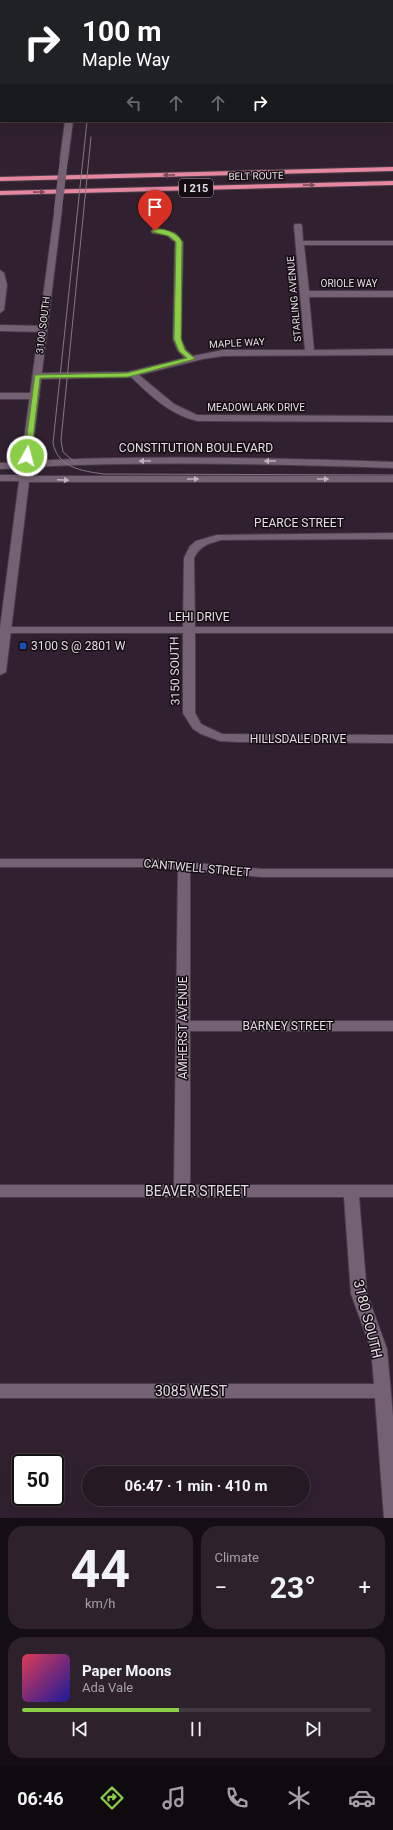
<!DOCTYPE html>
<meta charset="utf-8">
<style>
:root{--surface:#251924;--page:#2d222c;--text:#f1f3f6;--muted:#a3a0a6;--line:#423841;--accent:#8ace47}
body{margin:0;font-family:Roboto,sans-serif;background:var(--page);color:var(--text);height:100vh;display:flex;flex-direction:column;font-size:15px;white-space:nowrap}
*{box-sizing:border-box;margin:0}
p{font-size:13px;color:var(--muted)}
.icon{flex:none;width:22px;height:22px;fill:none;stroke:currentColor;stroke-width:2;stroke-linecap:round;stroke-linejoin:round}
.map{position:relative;height:1518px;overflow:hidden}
.side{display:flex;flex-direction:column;gap:8px;padding:8px;background:#140e14;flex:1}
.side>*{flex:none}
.top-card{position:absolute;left:0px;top:0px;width:393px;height:122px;box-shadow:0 4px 16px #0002,0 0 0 1px var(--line);background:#202124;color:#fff;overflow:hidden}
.speed{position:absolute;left:12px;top:1454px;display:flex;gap:8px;font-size:20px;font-weight:700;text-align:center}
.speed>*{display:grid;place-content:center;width:52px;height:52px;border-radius:50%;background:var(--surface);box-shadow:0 4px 16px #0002,0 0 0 1px var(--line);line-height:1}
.speed .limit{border:2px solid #111;border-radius:6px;background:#fff;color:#111}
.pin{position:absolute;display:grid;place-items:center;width:34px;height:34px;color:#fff;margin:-41px -17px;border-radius:50% 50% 50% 0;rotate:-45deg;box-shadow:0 0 4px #0007}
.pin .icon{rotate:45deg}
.me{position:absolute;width:44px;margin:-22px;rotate:7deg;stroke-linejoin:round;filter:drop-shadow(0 0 3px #0008)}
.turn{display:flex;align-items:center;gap:14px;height:84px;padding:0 16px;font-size:18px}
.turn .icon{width:52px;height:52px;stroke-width:2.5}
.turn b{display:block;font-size:28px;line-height:34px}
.lanes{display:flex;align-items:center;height:38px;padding:0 16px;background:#0003;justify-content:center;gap:20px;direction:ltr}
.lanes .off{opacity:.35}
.big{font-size:30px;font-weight:700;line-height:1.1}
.side .widget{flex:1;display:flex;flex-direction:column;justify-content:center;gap:6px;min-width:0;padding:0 14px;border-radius:16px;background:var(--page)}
.side .dial{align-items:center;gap:0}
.dial b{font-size:52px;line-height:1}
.song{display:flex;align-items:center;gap:12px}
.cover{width:48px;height:48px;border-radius:6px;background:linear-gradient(135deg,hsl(350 70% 55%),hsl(240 70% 35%))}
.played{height:4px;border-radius:2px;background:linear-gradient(90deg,var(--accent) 45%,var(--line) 45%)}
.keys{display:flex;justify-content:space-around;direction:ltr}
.heat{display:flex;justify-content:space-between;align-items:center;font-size:22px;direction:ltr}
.side .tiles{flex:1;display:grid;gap:8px;grid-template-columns:1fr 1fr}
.widget:last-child{grid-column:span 2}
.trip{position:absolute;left:82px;top:1466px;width:228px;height:40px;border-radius:20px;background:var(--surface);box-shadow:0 4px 16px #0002,0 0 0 1px var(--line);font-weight:700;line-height:40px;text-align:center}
.tabs{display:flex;height:64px;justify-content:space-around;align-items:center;background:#0f0a0e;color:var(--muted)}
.tabs .icon{width:28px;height:28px}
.tabs .active{color:var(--accent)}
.tabs b{font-size:18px;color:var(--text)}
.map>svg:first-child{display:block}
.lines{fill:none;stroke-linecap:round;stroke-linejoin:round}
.street-casing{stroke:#493c49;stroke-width:2}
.secondary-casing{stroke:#493c49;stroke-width:2}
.highway-casing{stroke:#493c49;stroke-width:2}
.street{fill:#746173;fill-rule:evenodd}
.secondary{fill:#746173;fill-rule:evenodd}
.highway{fill:#e687a0;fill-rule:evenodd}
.tram{stroke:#847783;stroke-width:1}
.secondary-bridge-casing{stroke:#493c49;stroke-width:8;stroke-linecap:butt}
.secondary-bridge{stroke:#746173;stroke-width:8}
.oneway{fill:#7d4a5a}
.oneway2{fill:#beb1bd}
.route{fill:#8ace47;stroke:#5a862e}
.transit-dot{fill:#1a4fb4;stroke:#140d14;stroke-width:1.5}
.labels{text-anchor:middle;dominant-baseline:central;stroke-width:3;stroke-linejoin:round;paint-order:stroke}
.far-street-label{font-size:10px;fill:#e6dce5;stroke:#140d14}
.shield{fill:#140d14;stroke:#a79ea6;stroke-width:1}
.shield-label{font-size:11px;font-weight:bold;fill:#e6dce5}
.street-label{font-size:12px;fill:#e6dce5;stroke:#140d14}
.poi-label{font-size:12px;fill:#e6dce5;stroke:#140d14;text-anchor:start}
.near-street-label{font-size:14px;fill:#e6dce5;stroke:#140d14}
</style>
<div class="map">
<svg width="393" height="1518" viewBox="0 0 393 1518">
<rect width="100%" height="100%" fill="#312130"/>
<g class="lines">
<defs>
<path id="street" d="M295,224H301L302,226L303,241H393V245H304L309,291H393V297H309L314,350L393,349V355L223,356L203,359L139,375L174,404L197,415L393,416V422L197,421C169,414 151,396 131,377L37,379L32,376L37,373L128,372L185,358L178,351L173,339L175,242L166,235L152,233L151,231L155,229L175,233L183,242L181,339L186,350L193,356L223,350H305L294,226Z
M0,270L4,273L7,285L4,310L0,313Z
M0,325L43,326L47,329L43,332L0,331Z
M0,393H35L40,396L35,399H0Z
M393,533V539L221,540C208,544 201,545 194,558L195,627H393V633H195V713L201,724L222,734L393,735V743L238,742L220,741L201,734L193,729L183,713V633H5L0,631L1,628L5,627H183L184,558L190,546L196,541L217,535Z
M0,859H152L262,869H393V877H262L190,870V1021H393V1031H190V1185H393V1197H359L367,1294L387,1349L393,1416V1518H384L375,1398H0V1384H374L371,1349L351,1294L344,1197H0V1185H174L178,869L152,867H0Z"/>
<path id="secondary" d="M80,0H86V1H80Z
M0,12H1V16H0Z
M392,15H393V19H392Z
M0,22H1V26H0Z
M65,121H73L68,159L64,161L60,159Z
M55,207H58L62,209L31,461C152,455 272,458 393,462V468C272,464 151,461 31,467L30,476H393V482H29L6,672L0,675V628L19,481H0V475H20L21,468L0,469V463L21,462Z"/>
<path id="highway" d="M393,167V171L0,181V177Z
M393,181V185L0,195V191Z"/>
</defs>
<use href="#street" class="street-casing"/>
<use href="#secondary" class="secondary-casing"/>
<use href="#highway" class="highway-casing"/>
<use href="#street" class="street"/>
<use href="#secondary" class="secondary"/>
<use href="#highway" class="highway"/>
<path class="tram" d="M87,121L53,443C58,468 82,471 104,474L393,475
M77,464L63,452L61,440L91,137"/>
<defs>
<path id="secondary-bridge" d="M58,209L64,159"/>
</defs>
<use href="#secondary-bridge" class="secondary-bridge-casing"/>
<use href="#secondary-bridge" class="secondary-bridge"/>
</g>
<defs><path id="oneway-solid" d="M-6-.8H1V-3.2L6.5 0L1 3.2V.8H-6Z"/></defs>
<g class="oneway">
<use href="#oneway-solid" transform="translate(169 175) rotate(179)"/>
<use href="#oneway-solid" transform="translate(309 185) rotate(-1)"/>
<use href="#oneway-solid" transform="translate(39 192) rotate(-1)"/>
</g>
<g class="oneway2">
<use href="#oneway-solid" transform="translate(145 461) rotate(180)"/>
<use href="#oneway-solid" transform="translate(270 461) rotate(180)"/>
<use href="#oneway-solid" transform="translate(193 479)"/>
<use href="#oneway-solid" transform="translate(323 479)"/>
<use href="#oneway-solid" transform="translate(63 480) rotate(2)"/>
</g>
<path class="route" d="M153,229C163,228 178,232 182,242L181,339L185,350L195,359L128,377L40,378L31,456L24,458L35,375L127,373L187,358L179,351L174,339L176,242L169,236L153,232Z"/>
<rect class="transit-dot" x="19" y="642" width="8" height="8" rx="2"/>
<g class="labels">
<g class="far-street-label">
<text transform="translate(256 176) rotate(-1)">BELT ROUTE</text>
<text x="349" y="283">ORIOLE WAY</text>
<text transform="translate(294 299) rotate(-95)">STARLING AVENUE</text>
<text transform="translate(43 325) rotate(-83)">3100 SOUTH</text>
<text transform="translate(237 343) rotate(-3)">MAPLE WAY</text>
<text x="256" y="407">MEADOWLARK DRIVE</text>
</g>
<rect class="shield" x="179" y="179" width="34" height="18" rx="3"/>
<g class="shield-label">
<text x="196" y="188">I 215</text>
</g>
<g class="street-label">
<text x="196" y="448">CONSTITUTION BOULEVARD</text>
<text x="299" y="523">PEARCE STREET</text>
<text x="199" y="617">LEHI DRIVE</text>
<text transform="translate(175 671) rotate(-91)">3150 SOUTH</text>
<text x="298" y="739">HILLSDALE DRIVE</text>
<text transform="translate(197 868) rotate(5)">CANTWELL STREET</text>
<text x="288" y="1026">BARNEY STREET</text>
<text transform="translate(183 1028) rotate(-90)">AMHERST AVENUE</text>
</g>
<g class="poi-label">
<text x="31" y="646">3100 S @ 2801 W</text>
</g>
<g class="near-street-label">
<text x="197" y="1191">BEAVER STREET</text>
<text transform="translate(368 1319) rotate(76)">3180 SOUTH</text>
<text x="191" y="1391">3085 WEST</text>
</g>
</g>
</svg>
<div class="speed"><div class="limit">50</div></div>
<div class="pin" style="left:155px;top:231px;background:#d93025"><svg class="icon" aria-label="arrive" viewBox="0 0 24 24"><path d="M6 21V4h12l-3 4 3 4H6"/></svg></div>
<svg class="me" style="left:27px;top:456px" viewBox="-20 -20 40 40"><circle r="17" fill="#8ace47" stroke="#fff" stroke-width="3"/><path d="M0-11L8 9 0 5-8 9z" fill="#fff"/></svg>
<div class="trip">06:47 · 1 min · 410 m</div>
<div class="top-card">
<div class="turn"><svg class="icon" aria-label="right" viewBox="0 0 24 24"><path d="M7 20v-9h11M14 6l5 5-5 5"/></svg><div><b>100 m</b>Maple Way</div></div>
<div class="lanes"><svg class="icon off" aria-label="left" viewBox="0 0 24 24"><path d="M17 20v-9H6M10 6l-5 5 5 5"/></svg><svg class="icon off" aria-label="ahead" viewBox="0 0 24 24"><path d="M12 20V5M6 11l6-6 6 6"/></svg><svg class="icon off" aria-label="ahead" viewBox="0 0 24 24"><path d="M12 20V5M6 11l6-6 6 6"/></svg><svg class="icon" aria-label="right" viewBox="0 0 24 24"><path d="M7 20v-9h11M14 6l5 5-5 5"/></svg></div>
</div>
</div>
<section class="side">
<div class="tiles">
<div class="widget dial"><b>44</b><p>km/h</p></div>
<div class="widget"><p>Climate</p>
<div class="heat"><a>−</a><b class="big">23°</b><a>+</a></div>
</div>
<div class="widget">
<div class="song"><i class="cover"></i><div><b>Paper Moons</b><p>Ada Vale</p></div></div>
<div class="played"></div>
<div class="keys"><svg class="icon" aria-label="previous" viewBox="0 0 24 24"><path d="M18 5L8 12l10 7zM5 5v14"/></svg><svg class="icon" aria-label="pause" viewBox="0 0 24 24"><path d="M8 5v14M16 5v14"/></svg><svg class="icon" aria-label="next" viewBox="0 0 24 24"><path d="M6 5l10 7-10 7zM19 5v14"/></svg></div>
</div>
</div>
</section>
<nav class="tabs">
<b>06:46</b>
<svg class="icon active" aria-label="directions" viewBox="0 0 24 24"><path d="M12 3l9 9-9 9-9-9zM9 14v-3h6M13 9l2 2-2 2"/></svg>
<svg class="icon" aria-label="music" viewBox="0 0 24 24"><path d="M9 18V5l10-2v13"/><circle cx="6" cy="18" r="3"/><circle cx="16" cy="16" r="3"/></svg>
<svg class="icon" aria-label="phone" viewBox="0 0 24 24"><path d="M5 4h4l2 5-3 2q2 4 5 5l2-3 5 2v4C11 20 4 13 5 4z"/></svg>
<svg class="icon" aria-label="climate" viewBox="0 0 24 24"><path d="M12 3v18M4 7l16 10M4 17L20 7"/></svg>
<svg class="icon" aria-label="car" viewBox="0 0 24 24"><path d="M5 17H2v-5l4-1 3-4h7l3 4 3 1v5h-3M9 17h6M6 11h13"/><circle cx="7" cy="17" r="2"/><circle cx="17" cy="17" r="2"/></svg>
</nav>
